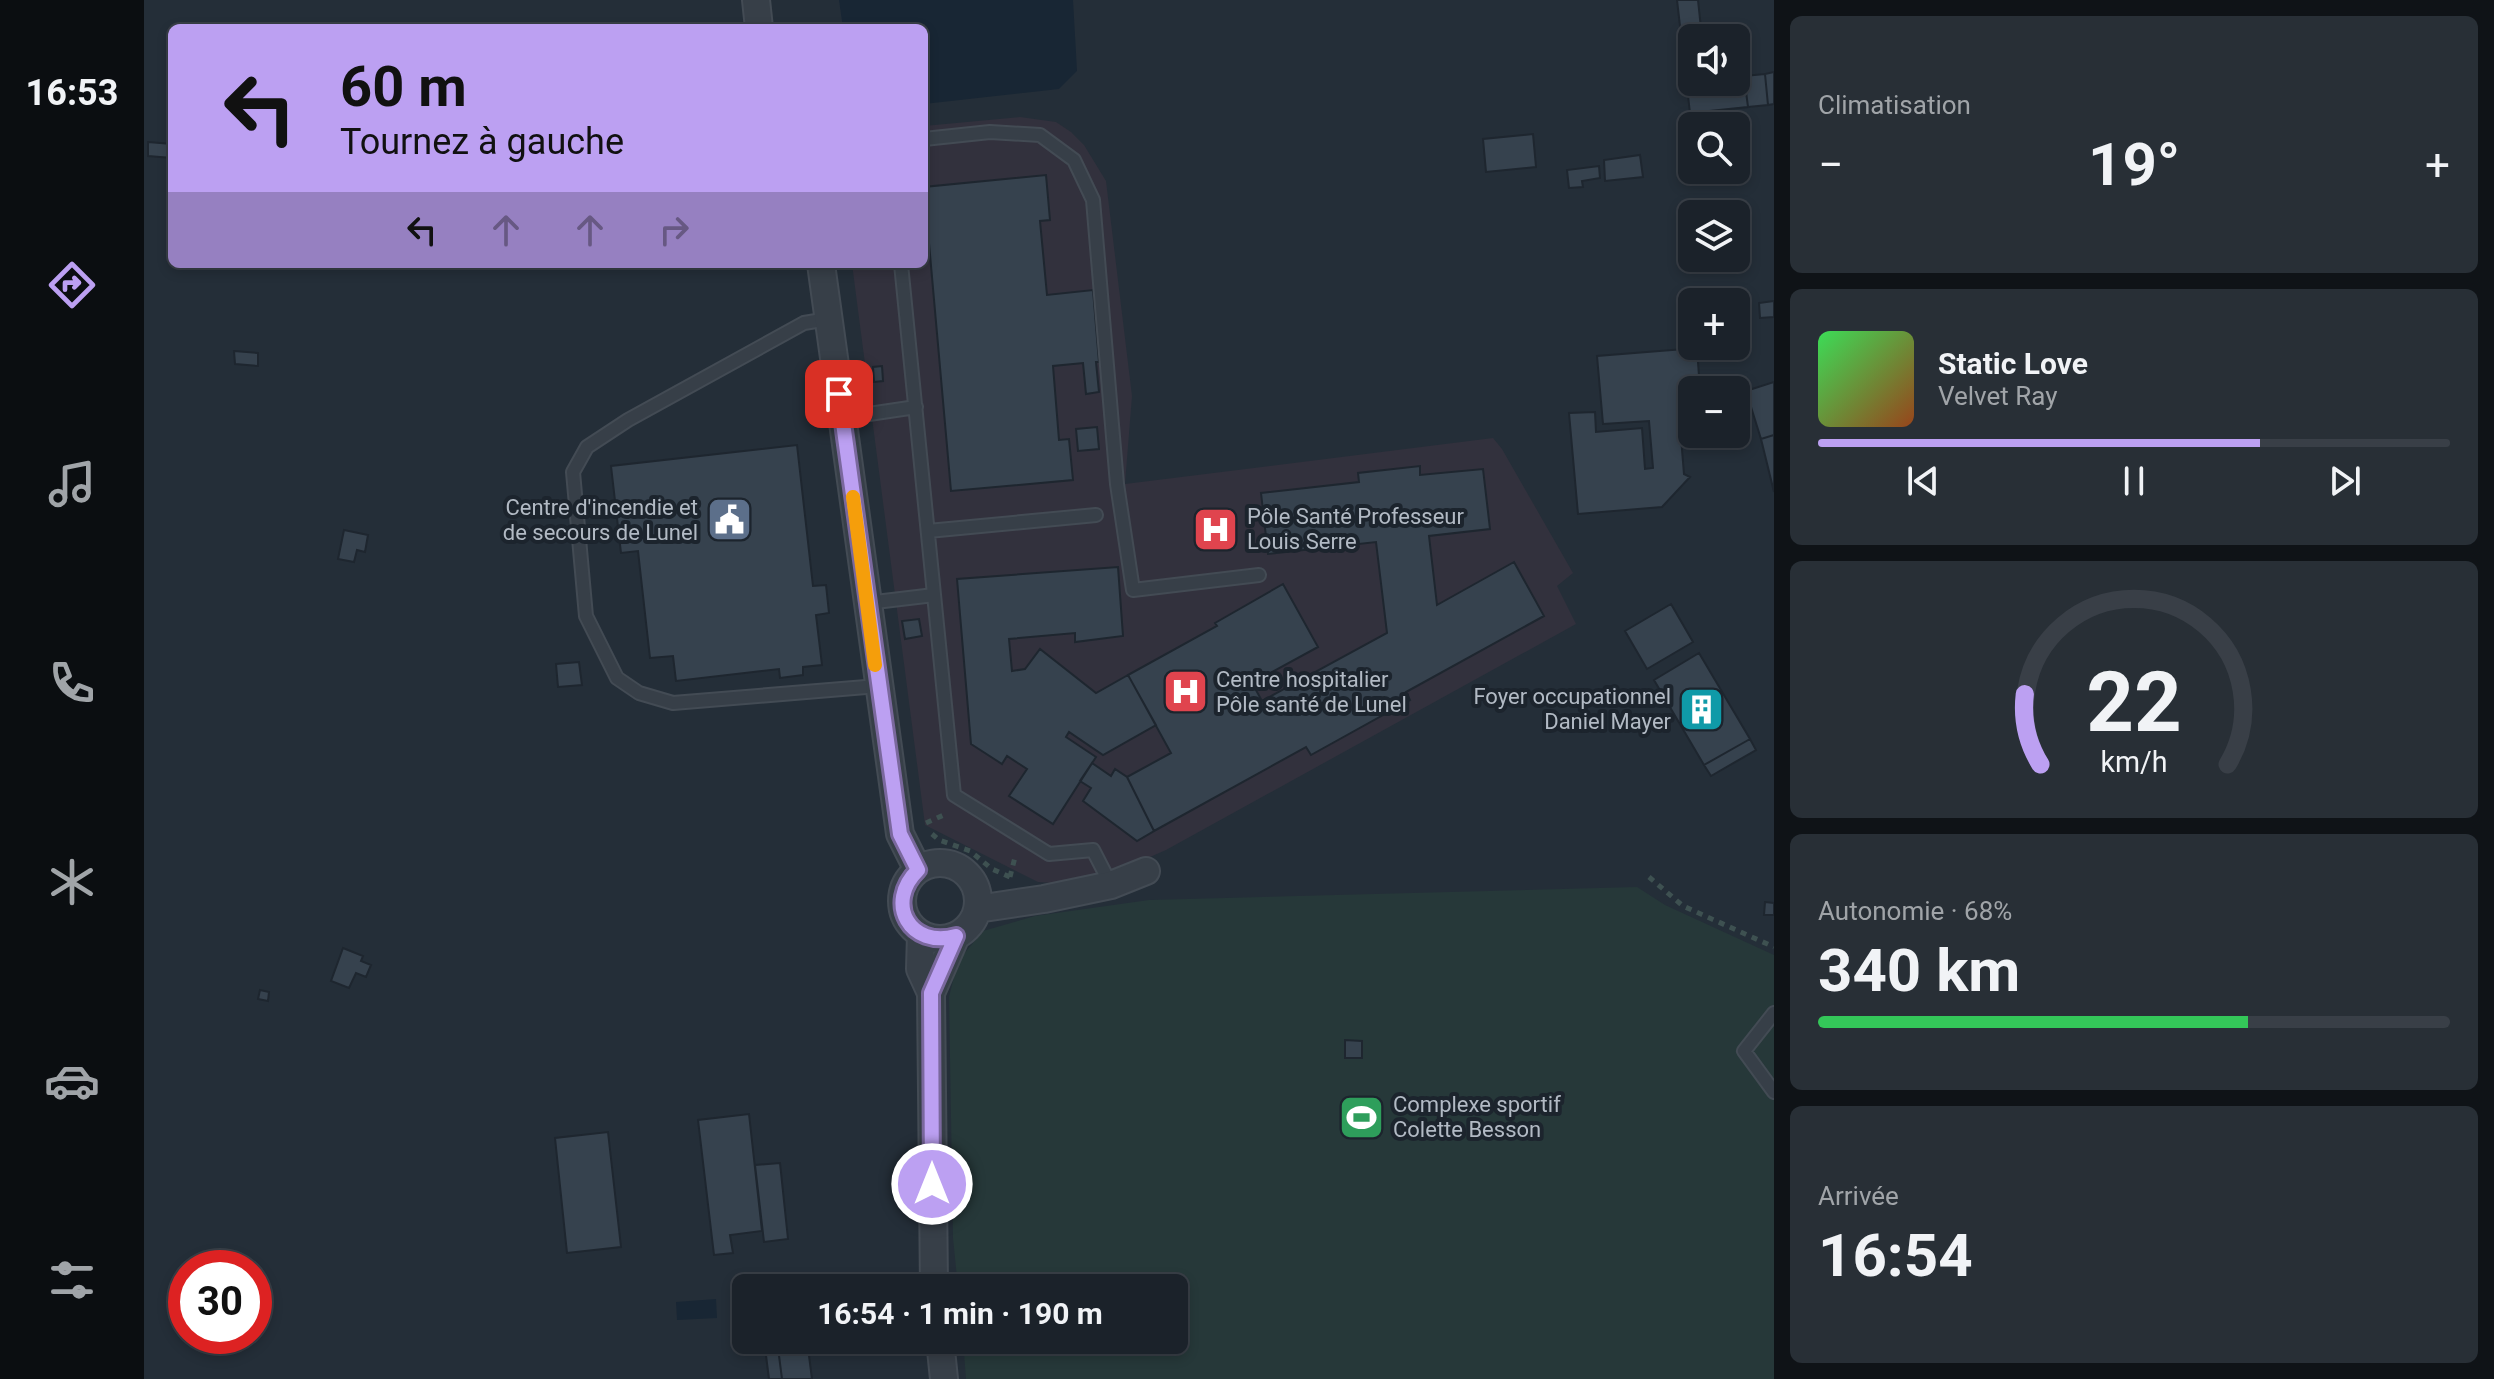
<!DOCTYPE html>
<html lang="fr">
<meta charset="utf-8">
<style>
:root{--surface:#1b222a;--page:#282f36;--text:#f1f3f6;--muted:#a0a4a8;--line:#393f47;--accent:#bca0f2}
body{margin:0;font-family:Roboto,sans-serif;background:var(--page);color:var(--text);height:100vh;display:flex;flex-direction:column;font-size:30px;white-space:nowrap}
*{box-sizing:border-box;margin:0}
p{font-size:26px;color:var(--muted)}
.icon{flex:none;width:44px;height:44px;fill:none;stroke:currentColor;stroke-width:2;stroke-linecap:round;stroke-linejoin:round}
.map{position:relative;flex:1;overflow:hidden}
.panel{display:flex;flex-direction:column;gap:16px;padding:16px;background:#0f1317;width:720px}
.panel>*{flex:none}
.top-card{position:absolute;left:24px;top:24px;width:760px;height:244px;border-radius:12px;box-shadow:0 4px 12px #0003,0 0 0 2px var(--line);background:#bca0f2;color:#111;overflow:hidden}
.fabs{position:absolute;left:1534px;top:24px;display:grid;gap:16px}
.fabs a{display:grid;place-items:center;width:72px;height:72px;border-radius:12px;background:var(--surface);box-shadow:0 4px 12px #0003,0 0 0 2px var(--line);font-size:40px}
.speed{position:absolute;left:24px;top:1250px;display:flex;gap:16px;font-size:40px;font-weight:700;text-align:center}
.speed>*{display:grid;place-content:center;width:104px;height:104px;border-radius:50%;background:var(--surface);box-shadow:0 4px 12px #0003,0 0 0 2px var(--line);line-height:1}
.speed .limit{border:12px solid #d22;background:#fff;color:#111}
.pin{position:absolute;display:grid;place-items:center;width:68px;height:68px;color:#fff;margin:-34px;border-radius:16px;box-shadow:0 4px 12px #0006}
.me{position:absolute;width:88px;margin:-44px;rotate:0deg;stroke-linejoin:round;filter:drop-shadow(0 0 6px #0008)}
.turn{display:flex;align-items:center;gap:28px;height:168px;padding:0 40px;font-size:36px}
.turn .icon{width:104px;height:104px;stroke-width:2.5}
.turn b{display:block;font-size:56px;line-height:68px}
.lanes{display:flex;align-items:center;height:76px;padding:0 40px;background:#0003;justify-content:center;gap:40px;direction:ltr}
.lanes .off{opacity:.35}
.big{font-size:60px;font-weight:700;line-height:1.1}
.panel .widget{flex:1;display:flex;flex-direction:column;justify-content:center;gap:12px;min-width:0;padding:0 28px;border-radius:12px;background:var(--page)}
.panel .dial{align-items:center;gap:0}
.dial svg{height:208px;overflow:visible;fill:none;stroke:var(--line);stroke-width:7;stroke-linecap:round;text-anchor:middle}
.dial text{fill:var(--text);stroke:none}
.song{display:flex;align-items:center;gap:24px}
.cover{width:96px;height:96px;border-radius:12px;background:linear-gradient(135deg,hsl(130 70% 55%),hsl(20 70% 35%))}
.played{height:8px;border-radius:4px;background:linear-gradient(90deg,var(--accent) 70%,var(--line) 70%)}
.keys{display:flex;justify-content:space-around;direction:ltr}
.heat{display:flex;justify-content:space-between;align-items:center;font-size:44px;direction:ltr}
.charge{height:12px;border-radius:6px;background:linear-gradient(90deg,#34c759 68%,var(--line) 0)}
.trip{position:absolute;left:588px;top:1274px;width:456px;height:80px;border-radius:12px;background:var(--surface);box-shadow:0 4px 12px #0003,0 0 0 2px var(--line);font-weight:700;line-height:80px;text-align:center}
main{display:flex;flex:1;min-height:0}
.tab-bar{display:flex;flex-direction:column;width:144px;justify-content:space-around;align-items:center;background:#0b0e11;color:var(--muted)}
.tab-bar .icon{width:56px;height:56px}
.tab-bar .on{color:var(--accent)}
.tab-bar b{font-size:36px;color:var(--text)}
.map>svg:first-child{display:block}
.medical{fill:#32313d}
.green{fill:#263839}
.water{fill:#182634}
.building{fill:#36424e;stroke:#1e262f;stroke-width:2}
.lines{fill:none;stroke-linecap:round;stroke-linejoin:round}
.service-casing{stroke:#434b54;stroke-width:16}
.minor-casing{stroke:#434b54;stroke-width:30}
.path{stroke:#3e5151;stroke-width:5;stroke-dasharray:6 6;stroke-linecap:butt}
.service{stroke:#373f48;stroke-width:12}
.minor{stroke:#373f48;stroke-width:26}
.route-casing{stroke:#7a689d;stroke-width:20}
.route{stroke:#bca0f2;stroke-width:14}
.slow{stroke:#f59e0b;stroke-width:14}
.labels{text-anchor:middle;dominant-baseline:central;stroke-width:8;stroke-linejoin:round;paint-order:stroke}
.poi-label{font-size:22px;fill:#b2bac4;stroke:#1c242d;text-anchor:start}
</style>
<main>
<nav class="tab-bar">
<b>16:53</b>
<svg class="icon on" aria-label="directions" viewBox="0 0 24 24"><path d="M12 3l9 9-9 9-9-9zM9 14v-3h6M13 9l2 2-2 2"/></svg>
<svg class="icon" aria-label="music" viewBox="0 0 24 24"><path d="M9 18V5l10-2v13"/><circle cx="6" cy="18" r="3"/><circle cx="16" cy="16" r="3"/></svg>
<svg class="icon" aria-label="phone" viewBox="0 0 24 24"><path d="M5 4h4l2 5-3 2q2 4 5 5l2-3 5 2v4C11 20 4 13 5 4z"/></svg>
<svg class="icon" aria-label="climate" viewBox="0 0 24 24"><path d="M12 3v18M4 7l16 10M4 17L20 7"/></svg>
<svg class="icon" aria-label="car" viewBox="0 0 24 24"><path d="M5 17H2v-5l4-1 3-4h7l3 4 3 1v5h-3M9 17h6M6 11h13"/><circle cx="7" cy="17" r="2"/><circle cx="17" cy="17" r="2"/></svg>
<svg class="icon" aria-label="filters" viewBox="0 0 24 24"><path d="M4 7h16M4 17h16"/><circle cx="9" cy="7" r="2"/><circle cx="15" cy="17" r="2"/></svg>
</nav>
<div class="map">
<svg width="1630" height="1379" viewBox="0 0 1630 1379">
<rect width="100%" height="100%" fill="#242e38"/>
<path class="medical" d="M876,117L912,122L927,132L940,145L962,181L988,396L981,484L1349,438L1358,449L1429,573L1413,586L1432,624L1022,850L942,885L894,882L781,825L708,264H780V126Z"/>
<path class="green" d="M1493,887L1521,905L1630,955V1379H822L819,1340H1030V1288H814L809,1238L805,997L814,961L839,931L891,916L1005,900Z"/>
<path class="water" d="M695,0H929L933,71L915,89L780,104V28H699Z
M572,1299L573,1318L533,1320L532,1302Z"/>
<path class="building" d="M1533,0H1554L1558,38H1548V82H1592V77L1600,76L1604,107L1546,113Z
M1630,72V104L1624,105L1621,74Z
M1621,74L1624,105L1604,107L1600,76Z
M1389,134L1392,167L1342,172L1339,139Z
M4,142L28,144V158L4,156Z
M1496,155L1499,177L1461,181L1460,160Z
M1455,166L1456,178L1438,181L1439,187L1425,188L1423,170Z
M902,175L906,220L896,221L903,295L949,290L955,362H952L955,392L942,394L939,363L909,366L915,440L925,439L929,480L807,491L780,187Z
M1630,301V317L1616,318L1615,303Z
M1553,348L1556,390H1548V424L1536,425L1540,474L1546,477L1518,507L1434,514L1425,413L1451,412L1452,432L1498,428L1501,469L1509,468L1505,421L1459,424L1453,356Z
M90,351L114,353V366L91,364Z
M738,366L739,381L730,382L729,367Z
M1630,382V435L1617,439L1602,391Z
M953,427L955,449L934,451L932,429Z
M1630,435V492L1617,439Z
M653,445L669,586L682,585L685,613L672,615L678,665L659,667V675L636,678L635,669L532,681L529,656L506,658L494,551L477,553L467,466Z
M1276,466V475L1339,469L1346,529L1285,536L1293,605L1370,562L1400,616L1262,692L1266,700L1167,755L1162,747L1010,831L983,777L1027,753L984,675L1073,626L1071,623L1139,584L1174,647L1108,683L1118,701L1243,633L1232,542L1124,554L1117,493L1215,482L1214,473Z
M200,530L224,535L221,552L213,550L210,562L194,559Z
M974,567L979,636L931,642V633L865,639L868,671L881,669L896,649L952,693L984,675L1012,725L959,755L925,732L922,737L952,757L909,824L865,796L883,769L863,756L858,764L827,744L813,579Z
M1527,604L1549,642L1503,669L1481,631Z
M775,619L778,636L761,639L758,621Z
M1555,653L1606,739L1560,765L1510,680Z
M435,662L438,685L414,687L412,664Z
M1606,739L1612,750L1567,776L1560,765Z
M948,763L967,776L971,769L983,777L1010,831L993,841L939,801L947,788L936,781Z
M1621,902L1630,903V915H1620Z
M199,948L219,956L217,961L227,965L222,977L212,973L205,988L187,981Z
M116,990L125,992L124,1001L114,999Z
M1201,1040L1218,1041V1058H1201Z
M605,1114L618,1231L586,1235L589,1253L570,1255L554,1120Z
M464,1132L477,1247L423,1253L411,1138Z
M636,1163L644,1239L620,1242L611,1165Z
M620,1340H633L638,1379H625Z
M633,1340H663L668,1379H638Z"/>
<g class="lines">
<defs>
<path id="service" d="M780,139L846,132L896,135L930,160L949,200L973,484L989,590L1115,575
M757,264L810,795L905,854L949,850L967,885
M684,319L660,323L484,420L443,447L429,472L442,616L473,678L495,693L529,703L734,686
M698,418L772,407
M784,531L952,515
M723,603L790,595
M1630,1013L1600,1051L1630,1092"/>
<path id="minor" d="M612,0L615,28
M677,264L756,834L774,870
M758 901a38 38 0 1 1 76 0a38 38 0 1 1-76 0Z
M833,909L900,899L967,885L1002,871
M777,935L776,969L787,993
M790,1288L787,993L812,936
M796,1340L800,1379"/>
</defs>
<use href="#service" class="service-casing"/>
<use href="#minor" class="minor-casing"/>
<path class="path" d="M782,823L802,814
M788,834L795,840L826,851L848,869L866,877
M866,877L871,857
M1505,877L1539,906L1630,947"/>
<use href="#service" class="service"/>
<use href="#minor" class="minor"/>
</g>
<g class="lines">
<defs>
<path id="route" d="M695,394L756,834L774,870C740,903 766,949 812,936L787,993L788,1184"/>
</defs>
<use href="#route" class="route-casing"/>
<use href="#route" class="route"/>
<path class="slow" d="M709,497L731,665"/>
</g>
<defs>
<symbol id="civic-square" viewBox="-11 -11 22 22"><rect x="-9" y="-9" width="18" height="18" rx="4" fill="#5c6f8a" stroke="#1c242d"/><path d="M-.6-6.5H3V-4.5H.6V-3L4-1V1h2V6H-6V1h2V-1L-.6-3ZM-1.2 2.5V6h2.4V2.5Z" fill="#fff"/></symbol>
<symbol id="hospital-square" viewBox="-11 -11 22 22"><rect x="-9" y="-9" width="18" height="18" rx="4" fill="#e0444e" stroke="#1c242d"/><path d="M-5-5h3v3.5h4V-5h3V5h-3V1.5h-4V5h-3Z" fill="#fff"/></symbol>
<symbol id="building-square" viewBox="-11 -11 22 22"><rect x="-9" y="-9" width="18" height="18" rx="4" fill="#0f9aa8" stroke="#1c242d"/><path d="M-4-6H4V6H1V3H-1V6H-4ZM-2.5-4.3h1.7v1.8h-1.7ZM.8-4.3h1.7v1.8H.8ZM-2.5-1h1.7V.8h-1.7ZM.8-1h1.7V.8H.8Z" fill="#fff"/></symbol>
<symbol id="stadium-square" viewBox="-11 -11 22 22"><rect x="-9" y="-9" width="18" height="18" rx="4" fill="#2e9e5b" stroke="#1c242d"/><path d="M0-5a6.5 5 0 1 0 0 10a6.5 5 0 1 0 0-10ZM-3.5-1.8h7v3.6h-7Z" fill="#fff"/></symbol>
</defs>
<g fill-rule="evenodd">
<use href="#civic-square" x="560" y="494" width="51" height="51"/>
<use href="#hospital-square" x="1046" y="504" width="51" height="51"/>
<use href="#hospital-square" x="1016" y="666" width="51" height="51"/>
<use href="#building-square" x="1532" y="684" width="51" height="51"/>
<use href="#stadium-square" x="1192" y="1092" width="51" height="51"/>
</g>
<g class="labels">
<g class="poi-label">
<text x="554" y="507" text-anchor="end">Centre d'incendie et<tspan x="554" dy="25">de secours de Lunel</tspan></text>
<text x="1103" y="516">Pôle Santé Professeur<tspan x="1103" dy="25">Louis Serre</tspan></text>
<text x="1072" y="679">Centre hospitalier<tspan x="1072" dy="25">Pôle santé de Lunel</tspan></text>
<text x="1527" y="696" text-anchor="end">Foyer occupationnel<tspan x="1527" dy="25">Daniel Mayer</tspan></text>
<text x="1249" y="1104">Complexe sportif<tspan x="1249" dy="25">Colette Besson</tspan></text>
</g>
</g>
</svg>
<div class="fabs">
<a><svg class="icon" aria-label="sound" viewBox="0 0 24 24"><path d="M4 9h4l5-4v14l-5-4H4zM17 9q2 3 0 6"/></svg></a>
<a><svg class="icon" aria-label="search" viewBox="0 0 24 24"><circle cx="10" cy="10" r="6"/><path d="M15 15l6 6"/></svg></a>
<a><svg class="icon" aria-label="layers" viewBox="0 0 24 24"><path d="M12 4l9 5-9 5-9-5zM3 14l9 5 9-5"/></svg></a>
<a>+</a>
<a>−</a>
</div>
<div class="speed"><div class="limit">30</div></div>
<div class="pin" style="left:695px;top:394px;background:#d93025"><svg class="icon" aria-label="arrive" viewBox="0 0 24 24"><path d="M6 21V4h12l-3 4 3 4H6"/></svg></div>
<svg class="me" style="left:788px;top:1184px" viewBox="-20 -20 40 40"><circle r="17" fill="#bca0f2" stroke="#fff" stroke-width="3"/><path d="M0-11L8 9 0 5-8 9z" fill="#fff"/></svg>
<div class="trip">16:54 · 1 min · 190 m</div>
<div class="top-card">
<div class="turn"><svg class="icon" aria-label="left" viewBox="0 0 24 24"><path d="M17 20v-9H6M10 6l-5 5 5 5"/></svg><div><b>60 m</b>Tournez à gauche</div></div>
<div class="lanes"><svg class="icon" aria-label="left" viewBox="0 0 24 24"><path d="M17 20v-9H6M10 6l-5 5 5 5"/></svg><svg class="icon off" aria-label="ahead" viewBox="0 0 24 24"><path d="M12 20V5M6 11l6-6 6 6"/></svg><svg class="icon off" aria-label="ahead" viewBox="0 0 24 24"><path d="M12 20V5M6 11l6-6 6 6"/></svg><svg class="icon off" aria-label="right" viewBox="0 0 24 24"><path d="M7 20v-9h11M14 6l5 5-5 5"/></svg></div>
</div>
</div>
<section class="panel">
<div class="widget"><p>Climatisation</p>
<div class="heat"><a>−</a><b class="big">19°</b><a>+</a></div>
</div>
<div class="widget">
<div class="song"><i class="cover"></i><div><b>Static Love</b><p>Velvet Ray</p></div></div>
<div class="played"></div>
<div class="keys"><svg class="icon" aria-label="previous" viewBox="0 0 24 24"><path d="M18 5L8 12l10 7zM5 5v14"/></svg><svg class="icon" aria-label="pause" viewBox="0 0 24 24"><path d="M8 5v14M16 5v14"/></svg><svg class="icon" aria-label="next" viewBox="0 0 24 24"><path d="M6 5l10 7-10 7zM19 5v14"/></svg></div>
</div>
<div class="widget dial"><svg viewBox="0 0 100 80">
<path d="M14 69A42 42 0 1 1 86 69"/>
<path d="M14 69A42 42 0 0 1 8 42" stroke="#bca0f2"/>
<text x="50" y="56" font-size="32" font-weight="700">22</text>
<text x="50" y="72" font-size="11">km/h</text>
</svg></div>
<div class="widget"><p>Autonomie · 68%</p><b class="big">340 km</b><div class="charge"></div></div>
<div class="widget"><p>Arrivée</p><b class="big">16:54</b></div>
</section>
</main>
